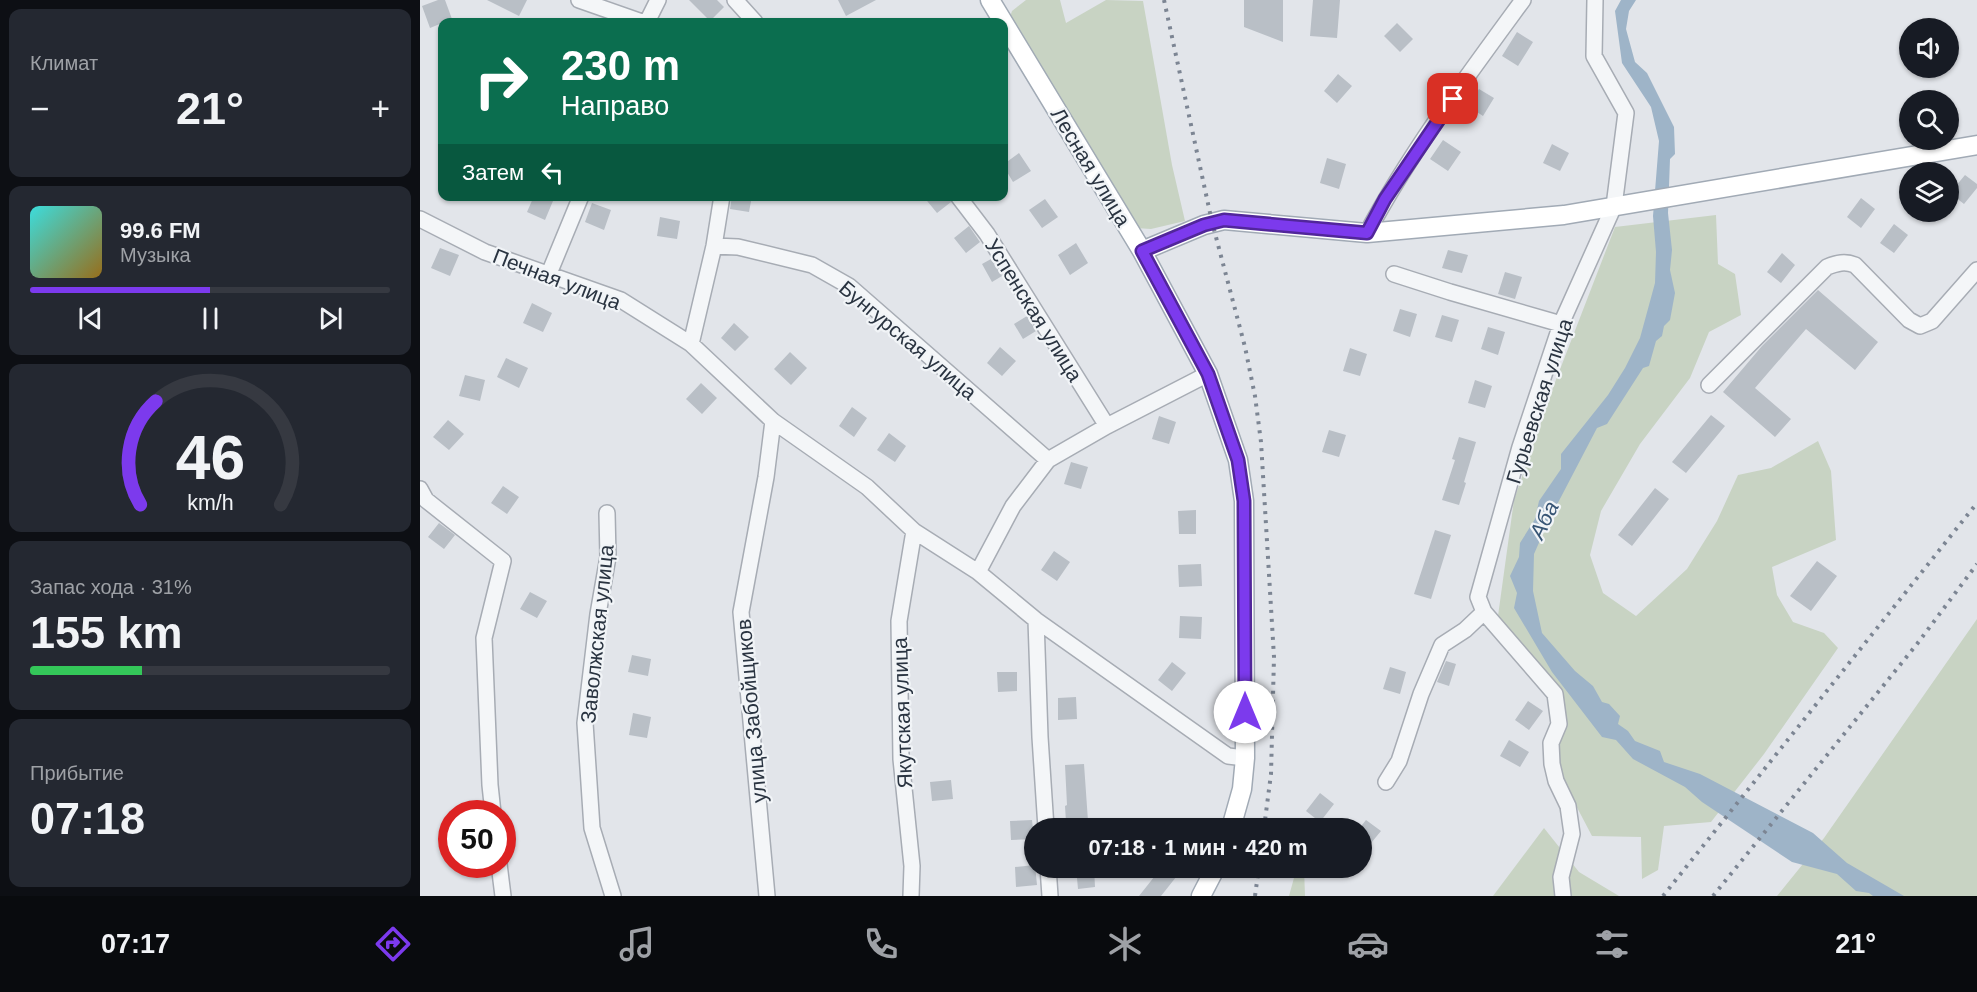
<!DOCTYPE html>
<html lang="ru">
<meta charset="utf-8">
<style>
:root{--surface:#171b24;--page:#242831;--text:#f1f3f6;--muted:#9ea1a6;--line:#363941;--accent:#7c3aed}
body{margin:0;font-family:Helvetica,sans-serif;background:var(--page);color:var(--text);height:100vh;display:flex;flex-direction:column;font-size:22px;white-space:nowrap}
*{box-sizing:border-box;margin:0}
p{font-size:20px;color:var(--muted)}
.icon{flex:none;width:33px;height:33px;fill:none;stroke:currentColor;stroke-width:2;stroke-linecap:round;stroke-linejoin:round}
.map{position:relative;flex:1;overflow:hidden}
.drawer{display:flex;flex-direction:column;gap:9px;padding:9px;background:#0d0f14;width:420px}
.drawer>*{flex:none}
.banner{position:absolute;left:18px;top:18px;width:570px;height:183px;border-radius:12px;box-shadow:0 2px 4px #0004;background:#0b6e4f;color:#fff;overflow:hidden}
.fabs{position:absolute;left:1479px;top:18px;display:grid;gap:12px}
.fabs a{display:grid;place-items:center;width:60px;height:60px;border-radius:50%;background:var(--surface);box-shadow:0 2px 4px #0004;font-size:30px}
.speed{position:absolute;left:18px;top:800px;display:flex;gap:12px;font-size:30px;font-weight:700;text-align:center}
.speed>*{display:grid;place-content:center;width:78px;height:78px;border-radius:50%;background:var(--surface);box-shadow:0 2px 4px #0004;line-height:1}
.speed .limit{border:9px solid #d22;background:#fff;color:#111}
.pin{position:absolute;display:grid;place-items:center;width:51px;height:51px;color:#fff;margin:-26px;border-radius:12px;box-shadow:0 3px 9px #0006}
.me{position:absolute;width:66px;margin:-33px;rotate:0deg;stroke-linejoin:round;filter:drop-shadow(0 0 4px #0008)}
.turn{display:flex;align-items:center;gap:21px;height:126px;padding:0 24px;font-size:27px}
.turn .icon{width:78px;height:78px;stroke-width:2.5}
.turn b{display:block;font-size:42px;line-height:51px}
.then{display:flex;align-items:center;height:57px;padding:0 24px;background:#0003;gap:12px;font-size:22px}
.big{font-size:45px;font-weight:600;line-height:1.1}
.drawer .tile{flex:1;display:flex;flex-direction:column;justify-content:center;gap:9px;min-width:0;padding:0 21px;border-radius:12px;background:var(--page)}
.drawer .dial{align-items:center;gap:0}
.dial svg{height:156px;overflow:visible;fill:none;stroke:var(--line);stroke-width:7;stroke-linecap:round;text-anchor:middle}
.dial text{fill:var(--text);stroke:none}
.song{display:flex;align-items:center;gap:18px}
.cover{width:72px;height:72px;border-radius:9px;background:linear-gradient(135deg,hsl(180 70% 55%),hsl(40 70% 35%))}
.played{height:6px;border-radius:3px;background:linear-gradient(90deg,var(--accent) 50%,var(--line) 50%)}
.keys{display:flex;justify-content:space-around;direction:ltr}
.heat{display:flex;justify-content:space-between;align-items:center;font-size:33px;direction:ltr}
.charge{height:9px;border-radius:4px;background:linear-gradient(90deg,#34c759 31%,var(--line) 0)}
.trip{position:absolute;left:604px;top:818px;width:348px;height:60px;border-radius:30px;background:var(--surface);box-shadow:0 2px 4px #0004;font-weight:600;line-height:60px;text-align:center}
.dock{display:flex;height:96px;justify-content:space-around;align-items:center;background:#090b0e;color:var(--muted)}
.dock .icon{width:42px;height:42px}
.dock .active{color:var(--accent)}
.dock b{font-size:27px;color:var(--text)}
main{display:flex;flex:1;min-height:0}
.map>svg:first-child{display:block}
.green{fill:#c8d3c3}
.water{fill:#9eb4c8}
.building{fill:#b9bfc6}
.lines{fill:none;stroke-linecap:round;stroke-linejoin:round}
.minor-casing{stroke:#a7acb4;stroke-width:18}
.major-casing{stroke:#a1aab5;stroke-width:21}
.minor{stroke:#f4f6f8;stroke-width:15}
.major{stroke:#fff;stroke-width:18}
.rail{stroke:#7c8593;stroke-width:4;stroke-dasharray:3 6;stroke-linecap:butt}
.route-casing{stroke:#51269a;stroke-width:15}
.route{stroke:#7c3aed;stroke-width:10}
.labels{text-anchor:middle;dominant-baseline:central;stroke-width:4.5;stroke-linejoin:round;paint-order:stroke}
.street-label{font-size:21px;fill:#2a3441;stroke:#f1f4f7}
.water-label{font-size:22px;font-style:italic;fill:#365474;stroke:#f1f4f7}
</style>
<main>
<section class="drawer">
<div class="tile"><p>Климат</p>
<div class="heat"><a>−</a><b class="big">21°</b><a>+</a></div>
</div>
<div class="tile">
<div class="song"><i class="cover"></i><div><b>99.6 FM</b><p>Музыка</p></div></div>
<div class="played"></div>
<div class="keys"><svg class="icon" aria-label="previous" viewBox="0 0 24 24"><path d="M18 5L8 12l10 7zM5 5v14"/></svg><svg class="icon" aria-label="pause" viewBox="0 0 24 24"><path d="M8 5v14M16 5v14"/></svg><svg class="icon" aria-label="next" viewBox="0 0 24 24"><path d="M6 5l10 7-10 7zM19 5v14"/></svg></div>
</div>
<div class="tile dial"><svg viewBox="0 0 100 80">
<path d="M14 69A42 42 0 1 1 86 69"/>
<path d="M14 69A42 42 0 0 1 22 16" stroke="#7c3aed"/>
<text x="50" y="56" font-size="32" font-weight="700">46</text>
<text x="50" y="72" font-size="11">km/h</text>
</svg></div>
<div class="tile"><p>Запас хода · 31%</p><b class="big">155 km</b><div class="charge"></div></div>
<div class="tile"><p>Прибытие</p><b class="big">07:18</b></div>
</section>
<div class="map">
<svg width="1557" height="896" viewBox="0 0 1557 896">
<rect width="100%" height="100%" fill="#e2e5ea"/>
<path class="green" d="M606,0H640L646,23L686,0L723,1L752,165L765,221L731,229L716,228L587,26L592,11Z
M1296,215L1298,264L1315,274L1321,315L1289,332L1270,378L1220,444L1181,511L1170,555L1183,593L1216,616L1267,569L1297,521L1318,475L1351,468L1398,441L1411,471L1416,540L1352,567L1357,595L1373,622L1404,633L1418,648L1344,754L1291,822L1244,826L1238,870L1222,879L1221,837L1172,836L1129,754L1144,713L1078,616L1094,500L1134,385L1195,227Z
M1557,619V896H1357L1404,838Z
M1124,828L1159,872L1199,896H1073Z
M877,867H884L885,896H869Z"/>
<path class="water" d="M1201,0H1216L1209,11L1206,29L1215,62L1227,73L1254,127L1255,154L1250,159L1248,213L1252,250L1250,270L1255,293L1250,320L1244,326L1242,336L1236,341L1229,366L1223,368L1187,424L1177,428L1129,520L1114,554L1113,591L1122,633L1155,671L1173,686L1182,702L1189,704L1200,716L1198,724L1208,731L1215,741L1240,751L1244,762L1280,774L1393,833L1427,863L1484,896H1453L1449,893L1436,891L1417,874L1372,862L1282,802L1265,787L1213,759L1196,740L1182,737L1132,672L1094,608L1097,593L1090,576L1099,557L1100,543L1115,519L1119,501L1141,469V454L1188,395L1205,368L1220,338L1235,283L1236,252L1233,216L1239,141L1231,107L1202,63L1195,11Z"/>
<path class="building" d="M18,0H25L32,19L10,28L2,6Z
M67,0H107L99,16Z
M269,0H297L304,7L290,21Z
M418,0H456L426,16Z
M824,0H863V42L824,27Z
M893,0H920L917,38L890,36Z
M977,23L993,39L980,52L964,36Z
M1097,32L1113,42L1098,66L1082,56Z
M918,74L932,86L917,103L904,91Z
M1059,89L1074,98L1063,116L1048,106Z
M1023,140L1041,152L1028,171L1010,159Z
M1132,144L1149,153L1140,171L1123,163Z
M599,153L611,171L593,182L584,167V164Z
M907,158L926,164L919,189L900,183Z
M1545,175L1557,184V188L1544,204L1530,193Z
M114,196H123L133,201L125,220L107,212Z
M312,196H332L329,212L310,209Z
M503,196H528L531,202L517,213Z
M1441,198L1455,209L1441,228L1427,217Z
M625,199L638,217L622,228L609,210Z
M172,203L191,210L184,230L165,222Z
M240,217L260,221L257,239L237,236Z
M1474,224L1488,235L1474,253L1460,243Z
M549,226L560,242L546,253L534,238Z
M656,243L668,263L650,275L638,255Z
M20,248L39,255L30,276L11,268Z
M1028,250L1048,255L1042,273L1022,268Z
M1362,253L1375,265L1361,283L1347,272Z
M571,259L582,276L572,282L562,264Z
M1085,272L1102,277L1095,299L1078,294Z
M1398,290L1458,342L1435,370L1386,329L1335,388L1371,419L1355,437L1303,392L1342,346Z
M112,303L132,313L123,332L103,323Z
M980,309L997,314L990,337L973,331Z
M1022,315L1039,320L1032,342L1015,337Z
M607,316L616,331L603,339L594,324Z
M314,323L329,337L315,351L301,338Z
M1068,327L1085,332L1078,355L1061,349Z
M580,347L596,361L582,376L567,363Z
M930,348L947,354L940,376L923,371Z
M370,352L387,368L371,385L354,369Z
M86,358L108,368L99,388L77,377Z
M45,375L65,380L60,401L39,396Z
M1055,380L1072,386L1065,408L1048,403Z
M281,383L297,398L282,414L266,399Z
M432,407L447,418L434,437L419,426Z
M1291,415L1305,426L1266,473L1252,462Z
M739,416L756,422L749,444L732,439Z
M28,420L44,434L29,450L13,437Z
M909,430L926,435L919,457L902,452Z
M469,433L486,446L475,462L457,450Z
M1039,437L1056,442L1044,482L1046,483L1039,505L1022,500L1035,460L1032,459Z
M651,462L668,467L661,489L644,484Z
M83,486L99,497L87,514L71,503Z
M1235,488L1249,499L1212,546L1198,535Z
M776,510V534H759L758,511Z
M19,523L35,535L24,549L8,537Z
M1015,530L1031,535L1011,599L994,594Z
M634,551L650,562L637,581L621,570Z
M1397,561L1417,576L1391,611L1370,596Z
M781,564L782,586L759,587L758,565Z
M110,592L127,601L117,618L100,609Z
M760,616L782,617L781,639L759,638Z
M212,655L231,659L228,676L208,672Z
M1026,661L1036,664L1029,686L1017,682Z
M752,662L766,673L752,691L738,680Z
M970,667L986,672L980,694L963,689Z
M577,672H597V691L578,692Z
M656,697L657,719L638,720V698Z
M1108,701L1123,711L1109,730L1095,720Z
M213,713L231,717L227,738L209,735Z
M1089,740L1109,752L1100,767L1080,756Z
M664,764L668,821L646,822L645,806L647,805L645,765Z
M531,780L533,799L512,801L510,782Z
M900,793L914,804L900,822L886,811Z
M612,820L614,839L591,840L590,821Z
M946,820L961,831L942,854V825Z
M615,865L617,885L596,887L595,867Z
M656,867H674L675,887L658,889Z
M742,867H764L741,896H719Z"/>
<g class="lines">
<defs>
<path id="minor" d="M159,0L222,22
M315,0L335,22
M227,22L238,0
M538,196L567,234L687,426
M0,219L65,252L201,300L271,344L353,421L447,487L494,531L558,572L616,620L808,756L825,758
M947,233C991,151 1048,75 1103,0
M294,246L318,247L392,265L429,286L628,460
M974,274L1030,292L1141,324
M128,276L161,196
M271,344L294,246L302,196
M1289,385L1407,267C1417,263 1425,261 1435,265L1489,320L1500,326L1512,321L1557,270
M0,489L6,500L83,561L64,638L70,785L73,813
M187,513L188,557L178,614L165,723L172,828L193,896
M558,572L593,506L628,460L687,426L788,374
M1064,612L1135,694L1139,724L1131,743L1132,764L1136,781L1148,806L1152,834L1141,877L1143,896
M616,620L620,737L626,828
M966,782L979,761L1001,694L1022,645L1045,630L1064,612L1058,597L1100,447L1141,324L1194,206L1206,113L1174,56L1175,0
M79,864L83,896
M628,867L630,896
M347,896L321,612L346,477L353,421
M491,896L492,866L481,759L479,621L494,531"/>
<path id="major" d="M570,0L722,251L788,374L818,460L824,501L825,758L822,789L811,828
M722,251L784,225L804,220L947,233L1144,215L1557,145
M781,896L796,867"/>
</defs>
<use href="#minor" class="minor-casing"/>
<use href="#major" class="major-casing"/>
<use href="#minor" class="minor"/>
<use href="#major" class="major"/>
<path class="rail" d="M744,0L792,222L825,347L835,396L841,442L854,657L851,774L844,828
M835,896L839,867
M1243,896L1557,503
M1293,896L1497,644L1557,564"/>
</g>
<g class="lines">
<defs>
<path id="route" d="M825,712L824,501L818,460L788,374L722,251L784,225L804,220L947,233L965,199L1033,99"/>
</defs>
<use href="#route" class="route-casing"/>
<use href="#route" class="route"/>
</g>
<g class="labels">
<g class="street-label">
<text transform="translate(671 167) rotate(59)">Лесная улица</text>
<text transform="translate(137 279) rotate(21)">Печная улица</text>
<text transform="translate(614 310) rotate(58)">Успенская улица</text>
<text transform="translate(488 340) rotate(40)">Бунгурская улица</text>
<text transform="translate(1119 401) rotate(-72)">Гурьевская улица</text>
<text transform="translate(177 634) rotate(-84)">Заволжская улица</text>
<text transform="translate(331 711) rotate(-95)">улица Забойщиков</text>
<text transform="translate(482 713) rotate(-92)">Якутская улица</text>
</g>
<g class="water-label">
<text transform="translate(1124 520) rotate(-64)">Аба</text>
</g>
</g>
</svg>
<div class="fabs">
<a><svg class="icon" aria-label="sound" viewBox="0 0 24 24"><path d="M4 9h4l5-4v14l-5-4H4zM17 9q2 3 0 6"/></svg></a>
<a><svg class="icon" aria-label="search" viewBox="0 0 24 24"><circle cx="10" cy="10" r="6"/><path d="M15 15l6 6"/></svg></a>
<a><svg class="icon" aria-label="layers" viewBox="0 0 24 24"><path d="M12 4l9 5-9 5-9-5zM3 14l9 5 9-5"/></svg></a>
</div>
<div class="speed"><div class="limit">50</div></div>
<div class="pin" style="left:1033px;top:99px;background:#d93025"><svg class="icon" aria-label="arrive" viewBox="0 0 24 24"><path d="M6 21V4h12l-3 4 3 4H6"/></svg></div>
<svg class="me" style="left:825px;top:712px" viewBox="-20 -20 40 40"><circle r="19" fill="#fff"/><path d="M0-13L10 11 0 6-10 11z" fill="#7c3aed"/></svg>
<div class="trip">07:18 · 1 мин · 420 m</div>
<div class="banner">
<div class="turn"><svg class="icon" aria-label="right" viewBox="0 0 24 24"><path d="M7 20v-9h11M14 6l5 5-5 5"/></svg><div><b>230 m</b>Направо</div></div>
<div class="then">Затем<svg class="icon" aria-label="left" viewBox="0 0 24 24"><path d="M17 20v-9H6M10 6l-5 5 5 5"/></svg></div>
</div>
</div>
</main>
<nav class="dock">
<b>07:17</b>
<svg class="icon active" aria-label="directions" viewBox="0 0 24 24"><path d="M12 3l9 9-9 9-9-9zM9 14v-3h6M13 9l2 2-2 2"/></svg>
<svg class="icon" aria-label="music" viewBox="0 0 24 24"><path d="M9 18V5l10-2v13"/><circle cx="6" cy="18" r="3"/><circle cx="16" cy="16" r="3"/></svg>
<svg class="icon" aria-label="phone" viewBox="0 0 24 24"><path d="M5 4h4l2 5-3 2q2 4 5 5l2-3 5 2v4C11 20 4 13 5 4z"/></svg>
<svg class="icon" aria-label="climate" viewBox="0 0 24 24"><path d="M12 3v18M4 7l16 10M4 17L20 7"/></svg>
<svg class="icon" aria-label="car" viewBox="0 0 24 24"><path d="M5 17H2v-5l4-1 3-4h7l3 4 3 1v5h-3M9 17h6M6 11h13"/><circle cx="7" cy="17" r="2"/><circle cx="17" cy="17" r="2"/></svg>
<svg class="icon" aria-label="filters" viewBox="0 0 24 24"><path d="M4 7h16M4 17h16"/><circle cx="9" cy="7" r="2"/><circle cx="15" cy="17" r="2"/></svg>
<b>21°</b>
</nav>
